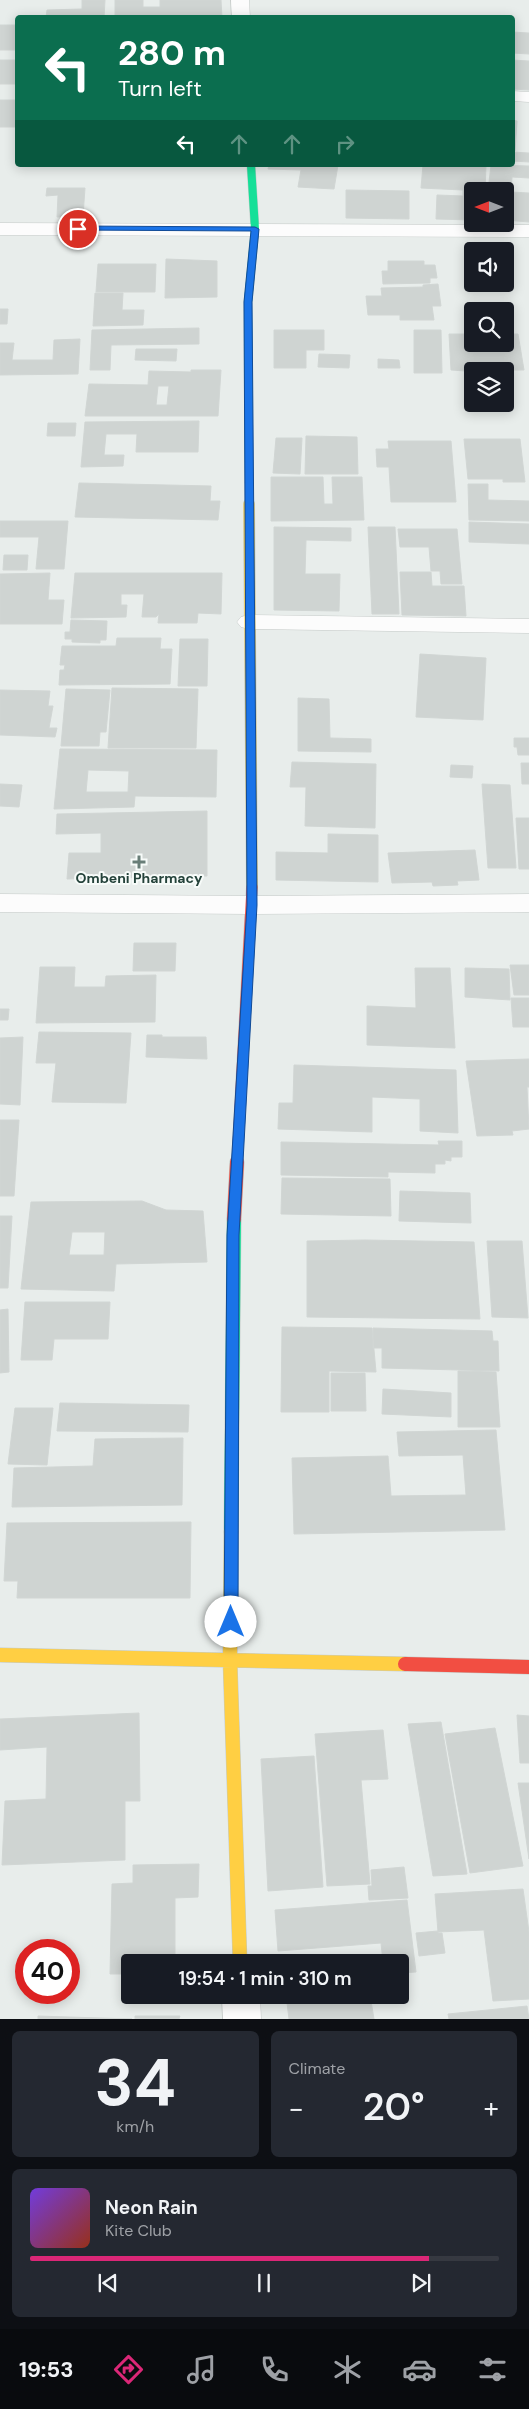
<!DOCTYPE html>
<meta charset="utf-8">
<style>
:root{--surface:#171b24;--page:#242831;--text:#f1f3f6;--muted:#9ea1a6;--line:#363941;--accent:#db2777}
body{margin:0;font-family:"DM Sans",sans-serif;background:var(--page);color:var(--text);height:100vh;display:flex;flex-direction:column;font-size:19px;white-space:nowrap}
*{box-sizing:border-box;margin:0}
p{font-size:16px;color:var(--muted)}
.icon{flex:none;width:28px;height:28px;fill:none;stroke:currentColor;stroke-width:2;stroke-linecap:round;stroke-linejoin:round}
.map{position:relative;height:2019px;overflow:hidden}
.sheet{display:flex;flex-direction:column;gap:12px;padding:12px;background:#0d0f14;flex:1}
.sheet>*{flex:none}
.guide{position:absolute;left:15px;top:15px;width:500px;height:152px;border-radius:5px;box-shadow:0 2px 12px #0003;background:#0b6e4f;color:#fff;overflow:hidden}
.needle{width:32px;rotate:270deg}
.buttons{position:absolute;left:464px;top:182px;display:grid;gap:10px}
.buttons a{display:grid;place-items:center;width:50px;height:50px;border-radius:5px;background:var(--surface);box-shadow:0 2px 12px #0003;font-size:25px}
.speed{position:absolute;left:15px;top:1939px;display:flex;gap:10px;font-size:25px;font-weight:700;text-align:center}
.speed>*{display:grid;place-content:center;width:65px;height:65px;border-radius:50%;background:var(--surface);box-shadow:0 2px 12px #0003;line-height:1}
.speed .limit{border:8px solid #d22;background:#fff;color:#111}
.pin{position:absolute;display:grid;place-items:center;width:42px;height:42px;color:#fff;margin:-21px;border:2px solid #fff;border-radius:50%;box-shadow:0 1px 5px #0007}
.me{position:absolute;width:55px;margin:-28px;rotate:0deg;stroke-linejoin:round;filter:drop-shadow(0 0 4px #0008)}
.turn{display:flex;align-items:center;gap:18px;height:105px;padding:0 20px;font-size:22px}
.turn .icon{width:65px;height:65px;stroke-width:2.5}
.turn b{display:block;font-size:35px;line-height:42px}
.lanes{display:flex;align-items:center;height:48px;padding:0 20px;background:#0003;justify-content:center;gap:25px;direction:ltr}
.lanes .off{opacity:.35}
.big{font-size:38px;font-weight:600;line-height:1.1}
.sheet .widget{flex:1;display:flex;flex-direction:column;justify-content:center;gap:8px;min-width:0;padding:0 18px;border-radius:8px;background:var(--page)}
.sheet .dial{align-items:center;gap:0}
.dial b{font-size:65px;line-height:1}
.song{display:flex;align-items:center;gap:15px}
.cover{width:60px;height:60px;border-radius:8px;background:linear-gradient(135deg,hsl(260 70% 55%),hsl(10 70% 35%))}
.played{height:5px;border-radius:2px;background:linear-gradient(90deg,var(--accent) 85%,var(--line) 85%)}
.keys{display:flex;justify-content:space-around;direction:ltr}
.heat{display:flex;justify-content:space-between;align-items:center;font-size:28px;direction:ltr}
.sheet .tiles{flex:1;display:grid;gap:12px;grid-template-columns:1fr 1fr}
.widget:last-child{grid-column:span 2}
.trip{position:absolute;left:121px;top:1954px;width:288px;height:50px;border-radius:5px;background:var(--surface);box-shadow:0 2px 12px #0003;font-weight:600;line-height:50px;text-align:center}
.dock{display:flex;height:80px;justify-content:space-around;align-items:center;background:#090b0e;color:var(--muted)}
.dock .icon{width:35px;height:35px}
.dock .current{color:var(--accent)}
.dock b{font-size:22px;color:var(--text)}
.map>svg:first-child{display:block}
.building{fill:#cfd4d2;stroke:#d1d6d4;fill-rule:evenodd}
.lines{fill:none;stroke-linecap:round;stroke-linejoin:round}
.street-casing{stroke:#c5cac8;stroke-width:1}
.fast-far1-casing{stroke:#c3cbc8;stroke-width:9}
.fast-casing{stroke:#c3cbc8;stroke-width:15}
.slow-far2-casing{stroke:#c3cbc8;stroke-width:9}
.slow-far1-casing{stroke:#c3cbc8;stroke-width:12}
.slow-casing{stroke:#c3cbc8;stroke-width:15}
.jam-far1-casing{stroke:#c3cbc8;stroke-width:12}
.jam-casing{stroke:#c3cbc8;stroke-width:15}
.street{fill:#fcfcfc;fill-rule:evenodd}
.fast-far1{stroke:#16e098;stroke-width:8}
.fast{stroke:#16e098;stroke-width:14}
.slow-far2{stroke:#ffcf43;stroke-width:8}
.slow-far1{stroke:#ffcf43;stroke-width:11}
.slow{stroke:#ffcf43;stroke-width:14}
.jam-far1{stroke:#f24e42;stroke-width:11}
.jam{stroke:#f24e42;stroke-width:14}
.route{fill:#1a73e8;stroke:#114b97}
.poi-dot{fill:#697e78;stroke:#f7fbf9;stroke-width:2}
.labels{text-anchor:middle;dominant-baseline:central;stroke-width:4;stroke-linejoin:round;paint-order:stroke}
.poi-label{font-size:14px;font-weight:bold;fill:#24423a;stroke:#f7fbf9}
</style>
<div class="map">
<svg width="529" height="2019" viewBox="0 0 529 2019">
<rect width="100%" height="100%" fill="#e8edeb"/>
<path class="building" d="M82,0H105L104,18H46L47,10L82,9Z
M115,0H143V7H160V0H221L222,18H115Z
M0,25H18V50H0Z
M512,32L529,33V54L512,53Z
M0,60H18V84H0Z
M512,60L529,61V90L512,89Z
M0,100H18V127H0Z
M512,120L517,121L515,151H512Z
M512,152L529,153V162L512,161Z
M269,165H338L334,189L298,187L301,170L268,169Z
M423,165H486L485,191H472V220L436,219L437,195L463,196V190L421,188Z
M491,165L529,166V178L512,177L511,192L529,193V222L505,220V191H488Z
M47,188H85L83,216L57,217L58,195L46,196Z
M346,190L409,191V219L346,218Z
M166,259L217,261V297L165,298Z
M388,261H424V265H435L437,278H430V283L383,284L382,271H388Z
M98,264H156L155,292H96Z
M438,284L441,306H432L434,320H400V315H368L366,296H382L381,288L423,287V285Z
M95,293H123L122,310H144L143,325L93,326Z
M0,309H8L7,324H0Z
M199,328V344L111,345L110,370H90L92,330Z
M274,330H324V350H306V368H274Z
M414,330H441L442,373H414Z
M471,331H472V344H505V334H518L524,370H506L507,377H505V371H472V376H466V371L451,370L449,334H472Z
M80,339L78,374L0,375V343H14L12,360H53L54,340Z
M136,349H177L176,361L135,360Z
M319,354L350,355L349,368L318,367Z
M378,359L399,360L400,368H378Z
M191,370H221L218,416H85L89,384L148,385L149,371L191,372ZM158,386H169L167,405H156Z
M199,421L198,452H136L137,434H106L104,455H124L123,466L81,467L85,422Z
M48,423H76L75,436H47Z
M306,436L357,437L358,474H305Z
M276,438H302L300,474L273,473Z
M464,439H520L525,482H503V479H468Z
M388,441H451L456,502H391L389,467H377L376,449H389Z
M271,477H323L324,504H333L332,477H362L364,520L271,521Z
M79,483L211,486L210,501H220L218,520L75,517Z
M468,484H488V500L529,501V521L469,520Z
M0,521H68L64,569H36L39,537H0Z
M469,522L529,524V544L469,542Z
M274,527L351,528V541L306,540L305,574H340L339,611L274,610Z
M368,527H395L399,614H372Z
M398,529H457L462,584H441L440,571H431L429,547H400Z
M4,555H28L27,570H3Z
M400,572H431L432,586H464L466,616L402,615Z
M50,573L48,600H64L62,624H0V574Z
M75,573H222L221,614L198,613L197,623H158L159,614L156,617H142L144,594H121V605H127L126,617L71,618Z
M71,620L107,621L106,640H100V643L72,642V639H65V632H70Z
M117,638H161L160,649H172L170,684L59,685L60,670H64L65,665H60L62,646H116Z
M180,639H208L207,686H178Z
M420,654L486,658L483,720L416,717Z
M112,688L198,689L196,748H108Z
M66,689L110,690L106,732H100L99,746H61Z
M0,690L50,691L48,706H53L49,728H57L55,737L0,735Z
M298,698L329,699L330,738L371,739V752L298,751Z
M514,738H529V755H518L517,747H514Z
M60,749L217,750L216,797L135,796L134,807L54,809ZM88,770L129,771L128,792H86Z
M292,762L376,764L375,828L305,826L306,787H290Z
M521,763H529V784H522Z
M451,765L473,766L472,778L450,777Z
M0,784L22,785L19,807L0,806Z
M482,784L510,785L516,868H488Z
M207,811V876L67,879L69,853H101V833L56,834L57,814Z
M516,818H529V869H519Z
M328,834L378,835V882L276,880V852L328,853Z
M475,850L479,880L457,881L458,885L433,886L432,882L392,883L388,853Z
M134,943H176L175,971H133Z
M510,965H529V995H514Z
M40,967H75L74,987H105L106,976L156,975L155,1022L36,1023Z
M415,968H450L455,1048L367,1045V1006L416,1008Z
M465,968L509,969L510,1000L465,997Z
M511,998H529V1027H513Z
M0,1009H9L8,1020H0Z
M39,1032L131,1033L126,1103L52,1102L56,1063H36Z
M147,1035H162V1037H206L207,1059L146,1057Z
M23,1037L20,1105L0,1104V1038Z
M529,1059V1087H527L529,1129L512,1131L513,1135L477,1136L466,1061Z
M294,1065L456,1070L458,1133L420,1131V1099L372,1097V1132L278,1129L279,1103H293Z
M0,1120H19L14,1196H0Z
M438,1141H462V1157H451V1161L445,1160V1164H435V1173L388,1172V1177L281,1175V1142L439,1145Z
M282,1178L390,1179L391,1216L281,1214Z
M400,1191L470,1193L471,1223L399,1221Z
M142,1201L166,1210L203,1211L207,1262L116,1264L114,1291L21,1289L31,1202ZM72,1232H105L104,1255H69Z
M0,1216H12L8,1288H0Z
M365,1240L474,1242L480,1319L307,1317V1241Z
M487,1241H522L528,1318L492,1317Z
M25,1302H110L108,1339H54L52,1360H21Z
M8,1309L9,1372L0,1373V1310Z
M282,1327L372,1328L376,1372L329,1371V1412H281Z
M373,1328L492,1331L493,1341H498L499,1371L382,1368V1348H373Z
M458,1371L496,1372L500,1427H458Z
M331,1373H365L366,1411H331Z
M383,1389L451,1393V1417L382,1414Z
M60,1403L189,1405L188,1432L57,1431Z
M15,1408H53L47,1465L8,1464Z
M496,1430L505,1530L294,1534L292,1458L388,1456L391,1496L466,1495L463,1455L399,1456L397,1432Z
M183,1438L182,1505L12,1507L14,1468L93,1466L95,1439Z
M191,1522L190,1598H17L18,1581H4L7,1523Z
M139,1713L140,1801H125V1860L2,1865L5,1801L46,1799L47,1747L0,1750V1719Z
M517,1715L529,1716V1763H520Z
M441,1722L467,1874L433,1876L408,1724Z
M495,1728L523,1866L470,1873L445,1734Z
M383,1730L388,1779L361,1780L370,1884L327,1886L315,1734Z
M314,1756L323,1887L268,1891L261,1759Z
M518,1783H529V1859Z
M199,1864L198,1897L175,1898V1962H130V1974H110L112,1884L133,1883V1865Z
M404,1867L408,1898L369,1900L368,1886H372L371,1870Z
M523,1889L529,1932V1999L493,2001L484,1930L438,1932L435,1894Z
M407,1900L416,1972L400,1973V1962H383L381,1943L278,1951L275,1910Z
M438,1931V1933H442L445,1953L419,1956L416,1933Z
M286,1995H370L374,2019H289Z
M527,2006L529,2019H449L448,2014Z
M38,2016L132,2019H38Z
M135,2016H180L179,2019H135Z"/>
<g class="lines">
<defs>
<path id="street" d="M231,0H249L250,18H232Z
M512,91L529,92V102L512,101Z
M0,223L529,225V237L0,235Z
M249,615L529,619V633L249,629L241,627L237,622L241,617Z
M0,894L252,896L529,894V912L252,914L0,912Z
M222,1995H260L261,2019H223Z"/>
<path id="fast-far1" d="M249,482L248,302L255,229L251,165"/>
<path id="fast" d="M231,1532L234,1219"/>
<path id="slow-far2" d="M249,482V506"/>
<path id="slow-far1" d="M249,504L252,887"/>
<path id="slow" d="M231,1532L230,1660L240,1962
M0,1655L405,1664"/>
<path id="jam-far1" d="M237,1163L252,887"/>
<path id="jam" d="M234,1219L237,1162
M405,1664L529,1667"/>
</defs>
<use href="#street" class="street-casing"/>
<use href="#fast-far1" class="fast-far1-casing"/>
<use href="#fast" class="fast-casing"/>
<use href="#slow-far2" class="slow-far2-casing"/>
<use href="#slow-far1" class="slow-far1-casing"/>
<use href="#slow" class="slow-casing"/>
<use href="#jam-far1" class="jam-far1-casing"/>
<use href="#jam" class="jam-casing"/>
<use href="#street" class="street"/>
<use href="#fast-far1" class="fast-far1"/>
<use href="#fast" class="fast"/>
<use href="#slow-far2" class="slow-far2"/>
<use href="#slow-far1" class="slow-far1"/>
<use href="#slow" class="slow"/>
<use href="#jam-far1" class="jam-far1"/>
<use href="#jam" class="jam"/>
</g>
<path class="route" d="M78,226L255,227L259,229L252,302L257,905L239,1235L238,1622L236,1627L231,1629L226,1627L224,1622L227,1235L247,905L244,302L251,231L76,230L74,229Z"/>
<path class="poi-dot" d="M136.5 854.5h5v5h5v5h-5v5h-5v-5h-5v-5h5z"/>
<g class="labels">
<g class="poi-label">
<text x="139" y="878">Ombeni Pharmacy</text>
</g>
</g>
</svg>
<div class="buttons">
<a><svg class="needle" viewBox="-14 -14 28 28"><path d="M0-13l5 13h-10z" fill="#e53935"/><path d="M0 13l5-13h-10z" fill="#9ea1a6"/></svg></a>
<a><svg class="icon" aria-label="sound" viewBox="0 0 24 24"><path d="M4 9h4l5-4v14l-5-4H4zM17 9q2 3 0 6"/></svg></a>
<a><svg class="icon" aria-label="search" viewBox="0 0 24 24"><circle cx="10" cy="10" r="6"/><path d="M15 15l6 6"/></svg></a>
<a><svg class="icon" aria-label="layers" viewBox="0 0 24 24"><path d="M12 4l9 5-9 5-9-5zM3 14l9 5 9-5"/></svg></a>
</div>
<div class="speed"><div class="limit">40</div></div>
<div class="pin" style="left:78px;top:229px;background:#d93025"><svg class="icon" aria-label="arrive" viewBox="0 0 24 24"><path d="M6 21V4h12l-3 4 3 4H6"/></svg></div>
<svg class="me" style="left:231px;top:1622px" viewBox="-20 -20 40 40"><circle r="19" fill="#fff"/><path d="M0-13L10 11 0 6-10 11z" fill="#1a73e8"/></svg>
<div class="trip">19:54 · 1 min · 310 m</div>
<div class="guide">
<div class="turn"><svg class="icon" aria-label="left" viewBox="0 0 24 24"><path d="M17 20v-9H6M10 6l-5 5 5 5"/></svg><div><b>280 m</b>Turn left</div></div>
<div class="lanes"><svg class="icon" aria-label="left" viewBox="0 0 24 24"><path d="M17 20v-9H6M10 6l-5 5 5 5"/></svg><svg class="icon off" aria-label="ahead" viewBox="0 0 24 24"><path d="M12 20V5M6 11l6-6 6 6"/></svg><svg class="icon off" aria-label="ahead" viewBox="0 0 24 24"><path d="M12 20V5M6 11l6-6 6 6"/></svg><svg class="icon off" aria-label="right" viewBox="0 0 24 24"><path d="M7 20v-9h11M14 6l5 5-5 5"/></svg></div>
</div>
</div>
<section class="sheet">
<div class="tiles">
<div class="widget dial"><b>34</b><p>km/h</p></div>
<div class="widget"><p>Climate</p>
<div class="heat"><a>−</a><b class="big">20°</b><a>+</a></div>
</div>
<div class="widget">
<div class="song"><i class="cover"></i><div><b>Neon Rain</b><p>Kite Club</p></div></div>
<div class="played"></div>
<div class="keys"><svg class="icon" aria-label="previous" viewBox="0 0 24 24"><path d="M18 5L8 12l10 7zM5 5v14"/></svg><svg class="icon" aria-label="pause" viewBox="0 0 24 24"><path d="M8 5v14M16 5v14"/></svg><svg class="icon" aria-label="next" viewBox="0 0 24 24"><path d="M6 5l10 7-10 7zM19 5v14"/></svg></div>
</div>
</div>
</section>
<nav class="dock">
<b>19:53</b>
<svg class="icon current" aria-label="directions" viewBox="0 0 24 24"><path d="M12 3l9 9-9 9-9-9zM9 14v-3h6M13 9l2 2-2 2"/></svg>
<svg class="icon" aria-label="music" viewBox="0 0 24 24"><path d="M9 18V5l10-2v13"/><circle cx="6" cy="18" r="3"/><circle cx="16" cy="16" r="3"/></svg>
<svg class="icon" aria-label="phone" viewBox="0 0 24 24"><path d="M5 4h4l2 5-3 2q2 4 5 5l2-3 5 2v4C11 20 4 13 5 4z"/></svg>
<svg class="icon" aria-label="climate" viewBox="0 0 24 24"><path d="M12 3v18M4 7l16 10M4 17L20 7"/></svg>
<svg class="icon" aria-label="car" viewBox="0 0 24 24"><path d="M5 17H2v-5l4-1 3-4h7l3 4 3 1v5h-3M9 17h6M6 11h13"/><circle cx="7" cy="17" r="2"/><circle cx="17" cy="17" r="2"/></svg>
<svg class="icon" aria-label="filters" viewBox="0 0 24 24"><path d="M4 7h16M4 17h16"/><circle cx="9" cy="7" r="2"/><circle cx="15" cy="17" r="2"/></svg>
</nav>
